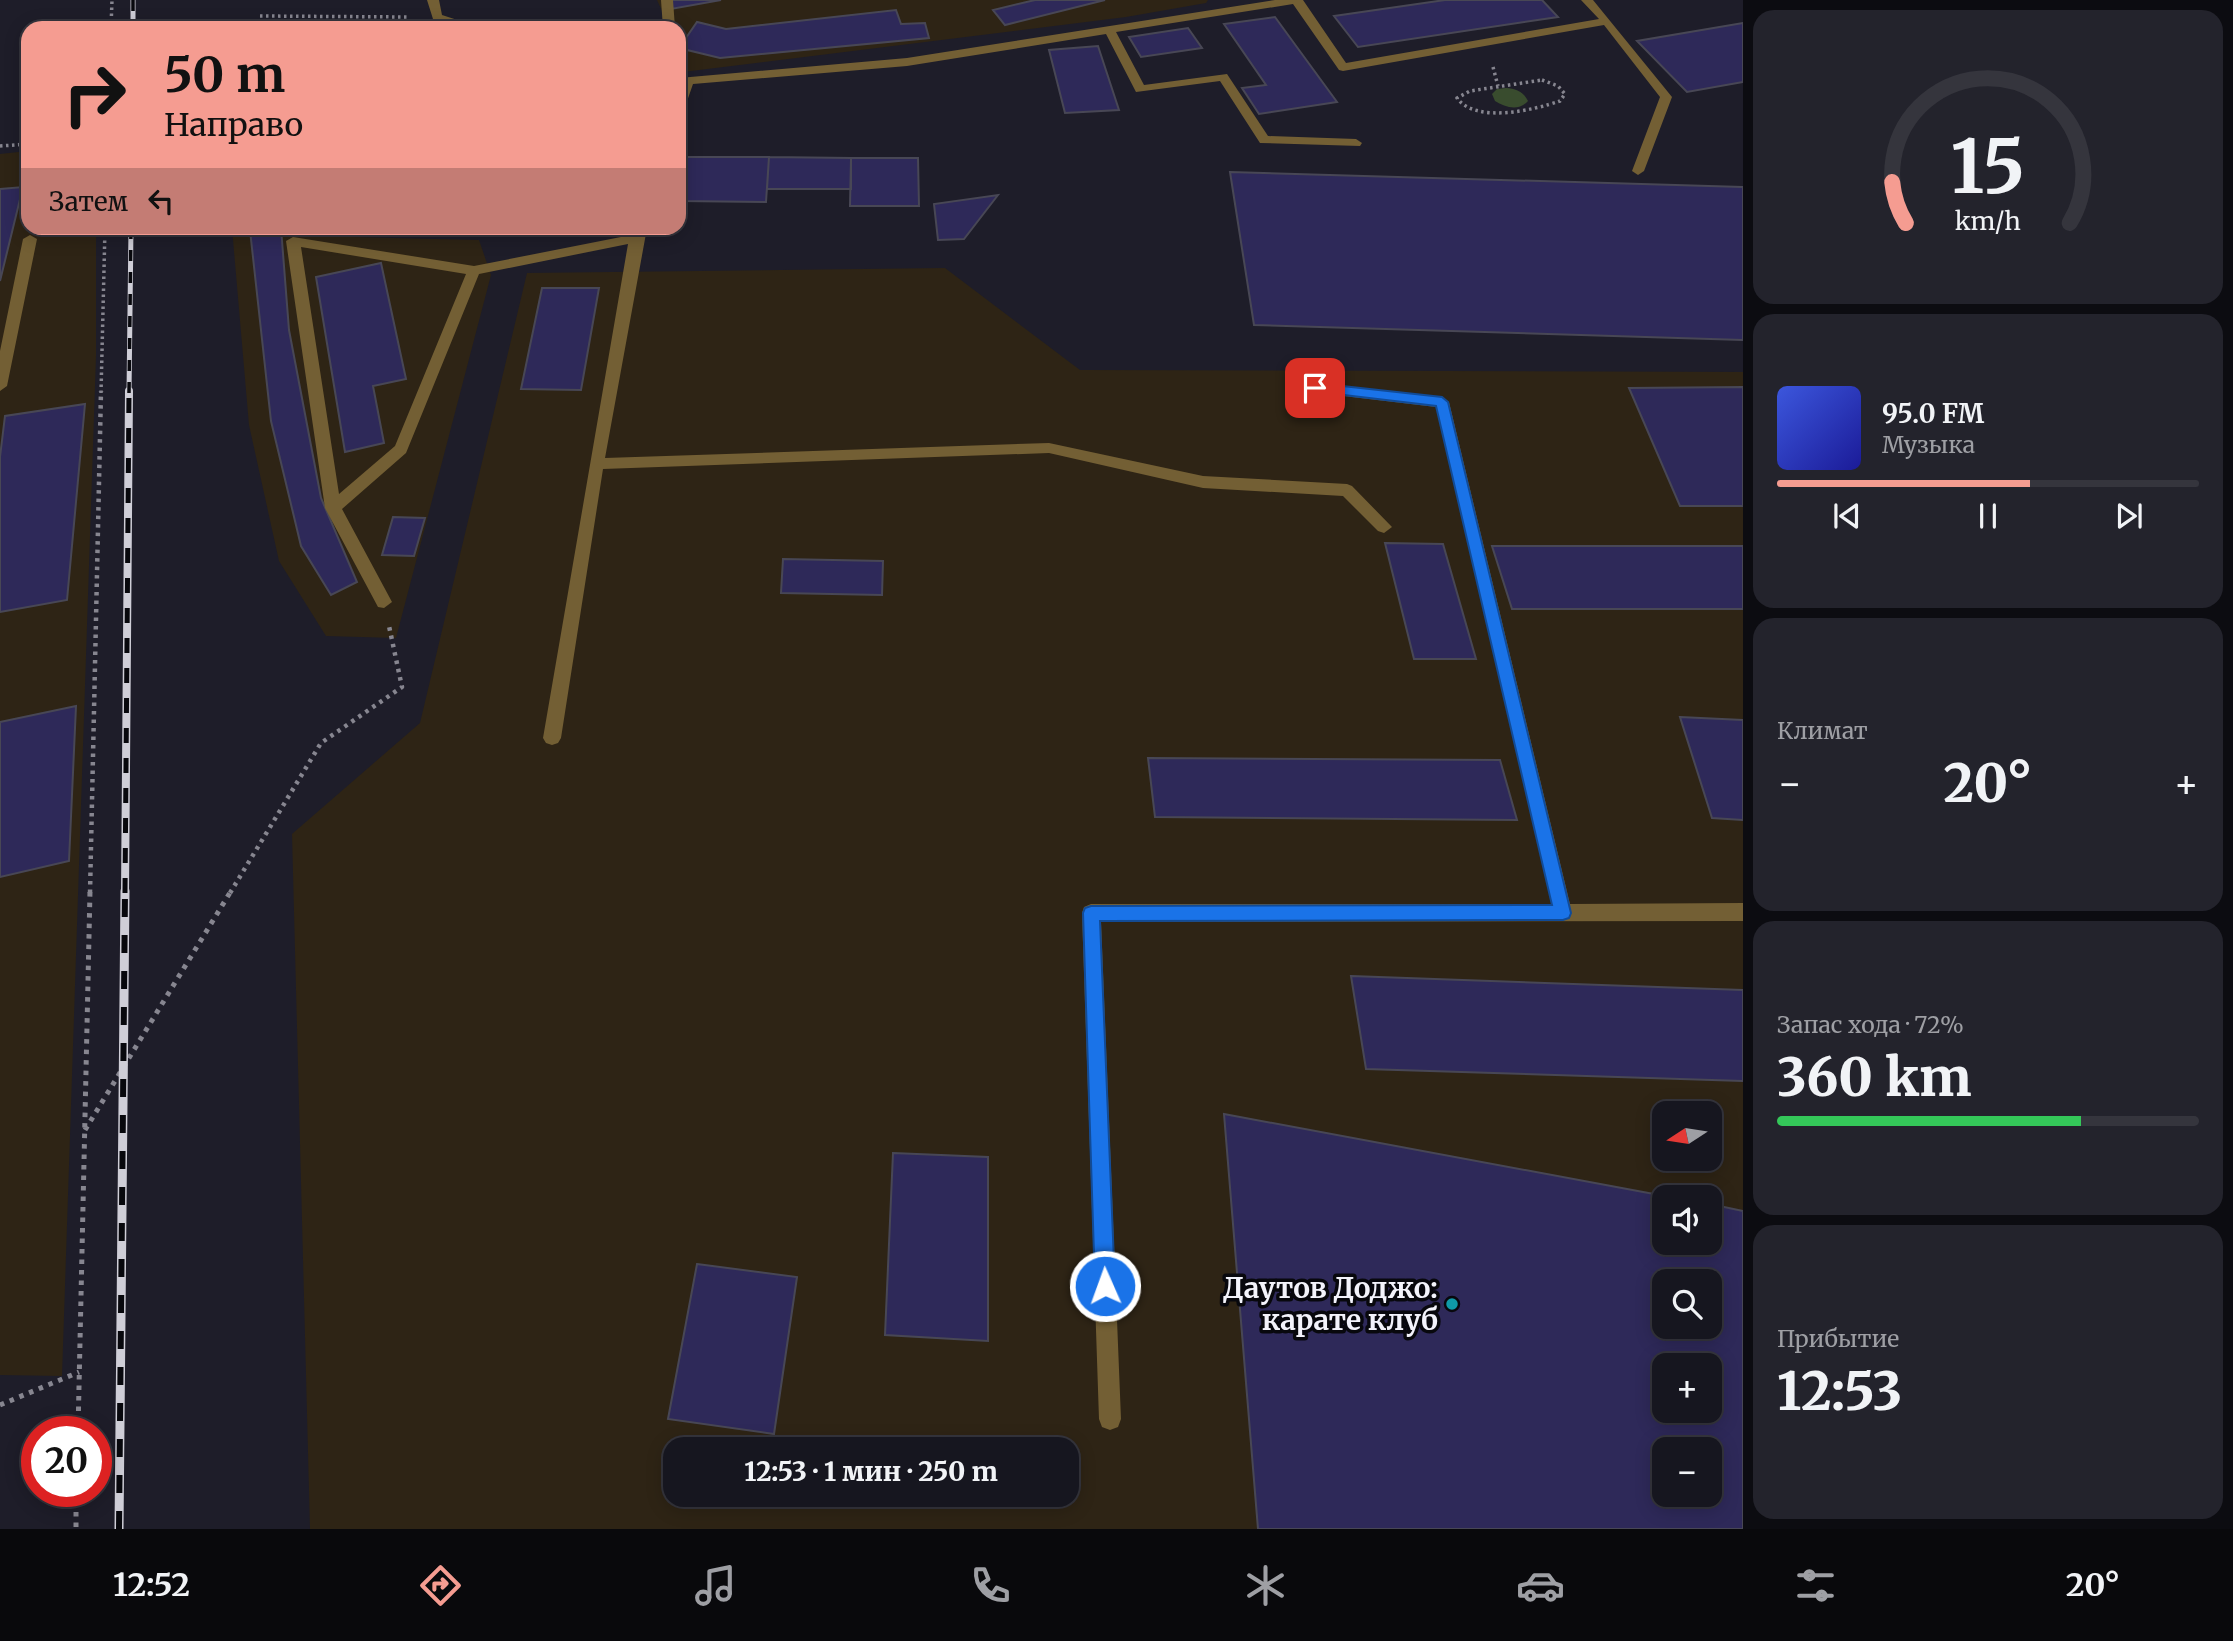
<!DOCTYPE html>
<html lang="ru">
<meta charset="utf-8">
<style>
:root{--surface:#16161f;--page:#23232c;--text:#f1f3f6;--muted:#9e9fa4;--line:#35353d;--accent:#f59c91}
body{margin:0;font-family:Merriweather,serif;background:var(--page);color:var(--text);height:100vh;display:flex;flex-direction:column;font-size:26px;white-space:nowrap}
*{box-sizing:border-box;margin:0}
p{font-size:23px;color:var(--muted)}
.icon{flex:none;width:38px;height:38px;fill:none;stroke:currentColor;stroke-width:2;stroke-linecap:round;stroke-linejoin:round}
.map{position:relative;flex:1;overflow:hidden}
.sheet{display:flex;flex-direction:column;gap:10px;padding:10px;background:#0c0c11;width:490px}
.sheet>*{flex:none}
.banner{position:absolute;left:21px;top:21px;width:665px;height:214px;border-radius:21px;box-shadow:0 4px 18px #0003,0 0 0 2px var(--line);background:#f59c91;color:#111;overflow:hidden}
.needle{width:46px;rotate:258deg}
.controls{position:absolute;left:1652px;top:1101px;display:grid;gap:14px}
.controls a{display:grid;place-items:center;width:70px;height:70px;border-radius:14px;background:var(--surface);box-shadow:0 4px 18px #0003,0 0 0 2px var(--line);font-size:35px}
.speed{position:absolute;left:21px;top:1416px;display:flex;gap:14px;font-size:35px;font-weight:700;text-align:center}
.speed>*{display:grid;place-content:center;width:91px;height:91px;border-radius:50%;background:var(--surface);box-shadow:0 4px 18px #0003,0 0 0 2px var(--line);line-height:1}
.speed .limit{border:10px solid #d22;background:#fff;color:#111}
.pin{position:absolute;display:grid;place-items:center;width:60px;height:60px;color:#fff;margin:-30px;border-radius:14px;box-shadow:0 4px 10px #0006}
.me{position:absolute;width:77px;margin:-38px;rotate:358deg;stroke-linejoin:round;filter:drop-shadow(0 0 5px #0008)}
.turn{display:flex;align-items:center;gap:24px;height:147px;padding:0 28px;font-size:32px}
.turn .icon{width:91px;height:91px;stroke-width:2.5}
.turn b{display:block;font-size:49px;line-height:60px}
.then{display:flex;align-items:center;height:66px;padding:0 28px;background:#0003;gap:14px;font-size:26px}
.big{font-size:52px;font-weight:800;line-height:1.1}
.sheet .tile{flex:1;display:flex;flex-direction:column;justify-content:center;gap:10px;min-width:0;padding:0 24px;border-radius:21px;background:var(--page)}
.sheet .dial{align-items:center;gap:0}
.dial svg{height:182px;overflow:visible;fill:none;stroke:var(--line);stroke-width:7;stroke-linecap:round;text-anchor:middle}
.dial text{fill:var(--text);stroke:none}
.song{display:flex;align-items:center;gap:21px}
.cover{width:84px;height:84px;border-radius:10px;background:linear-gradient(135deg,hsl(230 70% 55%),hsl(240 70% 35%))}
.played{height:7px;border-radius:4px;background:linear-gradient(90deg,var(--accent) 60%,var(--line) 60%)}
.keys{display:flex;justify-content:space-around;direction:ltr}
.heat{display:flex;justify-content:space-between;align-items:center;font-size:38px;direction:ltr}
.charge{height:10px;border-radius:5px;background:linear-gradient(90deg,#34c759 72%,var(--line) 0)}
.trip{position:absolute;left:663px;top:1437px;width:416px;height:70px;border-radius:21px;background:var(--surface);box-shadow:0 4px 18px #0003,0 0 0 2px var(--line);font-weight:800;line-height:70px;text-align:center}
.tabs{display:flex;height:112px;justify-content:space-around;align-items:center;background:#09090c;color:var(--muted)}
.tabs .icon{width:49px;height:49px}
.tabs .current{color:var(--accent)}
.tabs b{font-size:32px;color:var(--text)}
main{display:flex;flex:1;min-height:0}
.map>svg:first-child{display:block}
.industrial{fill:#2e2415;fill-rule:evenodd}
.green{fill:#394c2e}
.building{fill:#2e2959;stroke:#484755;stroke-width:2;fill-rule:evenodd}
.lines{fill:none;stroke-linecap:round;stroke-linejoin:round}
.path-far2{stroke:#878690;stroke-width:3.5;stroke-dasharray:2.5 3.5;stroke-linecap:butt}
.path-far1{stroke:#878690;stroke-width:4.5;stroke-dasharray:3.5 5;stroke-linecap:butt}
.path{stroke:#878690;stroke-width:5;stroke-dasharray:4.5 6;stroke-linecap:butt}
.service{fill:#735f34;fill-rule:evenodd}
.rail-far2-casing{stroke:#cfced7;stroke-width:5}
.rail-far1-casing{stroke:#cfced7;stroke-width:8}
.rail-casing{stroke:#cfced7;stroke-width:9}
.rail-far2{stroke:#08080d;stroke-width:3.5;stroke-dasharray:11;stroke-linecap:butt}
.rail-far1{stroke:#08080d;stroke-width:5;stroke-dasharray:15;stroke-linecap:butt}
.rail{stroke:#08080d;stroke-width:6;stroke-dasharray:18;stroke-linecap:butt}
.route{fill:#1a73e8;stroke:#114b97;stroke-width:2}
.culture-dot{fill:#0f9aa8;stroke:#08080d;stroke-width:2.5}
.labels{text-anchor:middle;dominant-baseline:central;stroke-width:7;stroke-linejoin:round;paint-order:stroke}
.near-poi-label{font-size:28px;font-weight:bold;fill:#f3f3fb;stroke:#08080d;text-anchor:end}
</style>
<main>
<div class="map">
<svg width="1743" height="1529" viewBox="0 0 1743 1529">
<rect width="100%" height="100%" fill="#1e1d29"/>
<path class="industrial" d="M657,0H1208L1206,3L1126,17L683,72L679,58V28H670Z
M28,151V228H96V356L62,1376L0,1375V154Z
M232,228H301L309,236L479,240L491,275L396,638L326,636L279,561L249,425Z
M945,268L1080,370L1743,372V1529H310L292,834L420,723L527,273ZM1664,1113H1710V1158H1664ZM1664,1197H1710V1242H1664ZM1664,1281H1710V1326H1664ZM1664,1365H1710V1410H1664ZM676,1449H1068V1494H676ZM1664,1449H1710V1494H1664Z"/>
<path class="green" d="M1506,88C1516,89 1523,91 1528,101C1518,112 1505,107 1495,101L1492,94L1497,89Z"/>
<path class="building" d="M666,0H721L671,9Z
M1035,0H1105L1005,25L993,10Z
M1445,0H1542L1558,17L1358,47L1334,16Z
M896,10L901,24L925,23L929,38L720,58L679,48L697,22L726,29Z
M1275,17L1291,39L1337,102L1259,114L1242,88L1266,85L1224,24Z
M1743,23V82L1687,92L1637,41Z
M1188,28L1202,48L1141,57L1129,37Z
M1098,46L1119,110L1065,113L1049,50Z
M686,157H769L766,202L680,201Z
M769,157L851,158V189H767Z
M851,158H918L919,206H850Z
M1230,172L1743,187V340L1254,325Z
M23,187L0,281V189Z
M998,195L964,239L938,240L934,204Z
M260,228H281L289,330L321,498L357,582L331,595L301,546L271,421L250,230Z
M381,263L406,379L373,386L384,443L345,452L316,277Z
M542,288H599L581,390L521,389Z
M1743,387V506H1680L1629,388Z
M85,404L67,600L0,612V457L5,416Z
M393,517L425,518L414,556L382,555Z
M1385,543L1443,544L1476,659H1414Z
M1492,546H1743V609H1512Z
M783,559L883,561L882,595L781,593Z
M76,706L69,861L0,877V722Z
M1680,717L1743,720V820L1712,818Z
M1148,758L1500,760L1517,820L1155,817Z
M1351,976L1743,990V1081L1366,1069Z
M1224,1114L1670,1197H1664V1242H1710V1204L1743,1211V1529H1258ZM1664,1281H1710V1326H1664ZM1664,1365H1710V1410H1664ZM1664,1449H1710V1494H1664Z
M893,1153L988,1157V1341L885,1335Z
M697,1264L797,1277L774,1434L668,1419Z"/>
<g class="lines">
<path class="path-far2" d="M260,16L410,17
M111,28L112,0
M1493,67L1498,86
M1542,80L1558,86L1565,94L1560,101C1534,110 1476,124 1457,98L1470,91Z
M0,146L28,144
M101,393L105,228"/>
<path class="path-far1" d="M90,893L101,391
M230,893L321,743L402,687L389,626"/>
<path class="path" d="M85,1130L231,891
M0,1405L79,1372
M78,1432L90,891
M76,1491V1529"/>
<path class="service" d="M427,0H439L442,15L482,28H463L433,19Z
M661,0H673L675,28H663Z
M1275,0H1303L1346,63L1599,19L1581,0H1593L1672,97L1644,171L1638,175L1632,171L1660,97L1604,25L1343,71L1339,70L1293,4L1116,32L1144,85L1227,74L1268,136L1356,139L1362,143L1360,146L1260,143L1220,81L1136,92L1106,34L907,66L693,84L685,107L679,111V78L907,58Z
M634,228H647L605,458L1049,443L1203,476L1347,484L1352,486L1392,527L1384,533L1378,531L1343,496L1203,488L1049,453L603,469L561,738L558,743L552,745L546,743L543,738L628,244L479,274L406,453L342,509L392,602L384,608L378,607L325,508L286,241L293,237L474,266L631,235ZM301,247L466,274L395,446L339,494Z
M30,235L37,239L7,386L0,391V351L23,239Z
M1315,383L1442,397L1449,402L1570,904L1743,903V921L1101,922L1121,1419L1118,1427L1110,1430L1102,1427L1099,1419L1082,913L1084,907L1091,904H1552L1436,407L1310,392L1308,388L1310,384Z"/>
<defs>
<path id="rail-far2" d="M133,0V28
M129,393L131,228"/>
<path id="rail-far1" d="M125,893L129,391"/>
<path id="rail" d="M119,1529L125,891"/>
</defs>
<use href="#rail-far2" class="rail-far2-casing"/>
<use href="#rail-far1" class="rail-far1-casing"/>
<use href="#rail" class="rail-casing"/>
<use href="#rail-far2" class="rail-far2"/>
<use href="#rail-far1" class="rail-far1"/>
<use href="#rail" class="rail"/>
</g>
<path class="route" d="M1315,383L1442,397L1448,402L1571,913L1569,918L1563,920L1100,921L1115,1286L1112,1293L1105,1296L1098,1293L1095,1286L1083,913L1085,908L1091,906L1552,905L1436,406L1310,391L1309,388Z"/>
<circle class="culture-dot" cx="1452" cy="1304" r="7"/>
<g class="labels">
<g class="near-poi-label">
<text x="1438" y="1288">Даутов Доджо:<tspan x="1438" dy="32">карате клуб</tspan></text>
</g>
</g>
</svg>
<div class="controls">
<a><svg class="needle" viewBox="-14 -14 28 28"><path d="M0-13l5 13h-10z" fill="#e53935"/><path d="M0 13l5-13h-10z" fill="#9e9fa4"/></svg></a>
<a><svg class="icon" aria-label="sound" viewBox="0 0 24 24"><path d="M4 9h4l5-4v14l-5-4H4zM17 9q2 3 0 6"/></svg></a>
<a><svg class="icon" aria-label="search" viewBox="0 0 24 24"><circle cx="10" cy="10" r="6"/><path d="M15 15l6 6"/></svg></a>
<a>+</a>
<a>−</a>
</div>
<div class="speed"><div class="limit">20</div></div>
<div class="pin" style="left:1315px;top:388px;background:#d93025"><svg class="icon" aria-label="arrive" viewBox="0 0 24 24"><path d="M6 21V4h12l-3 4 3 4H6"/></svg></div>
<svg class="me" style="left:1105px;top:1286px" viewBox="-20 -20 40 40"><circle r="17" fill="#1a73e8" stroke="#fff" stroke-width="3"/><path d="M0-11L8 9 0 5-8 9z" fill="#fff"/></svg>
<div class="trip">12:53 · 1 мин · 250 m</div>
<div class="banner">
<div class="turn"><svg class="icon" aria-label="right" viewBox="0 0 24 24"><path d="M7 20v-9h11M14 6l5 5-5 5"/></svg><div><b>50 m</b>Направо</div></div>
<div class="then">Затем<svg class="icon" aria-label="left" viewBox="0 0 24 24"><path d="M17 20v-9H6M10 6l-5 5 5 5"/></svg></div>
</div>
</div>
<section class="sheet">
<div class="tile dial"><svg viewBox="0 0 100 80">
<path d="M14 69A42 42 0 1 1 86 69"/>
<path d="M14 69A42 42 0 0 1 8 51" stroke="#f59c91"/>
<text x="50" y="56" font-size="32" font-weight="700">15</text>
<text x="50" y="72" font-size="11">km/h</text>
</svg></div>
<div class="tile">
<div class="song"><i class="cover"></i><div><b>95.0 FM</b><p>Музыка</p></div></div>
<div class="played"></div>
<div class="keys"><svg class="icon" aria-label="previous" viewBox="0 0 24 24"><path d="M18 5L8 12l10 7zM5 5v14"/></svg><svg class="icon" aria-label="pause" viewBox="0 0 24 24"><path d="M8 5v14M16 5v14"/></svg><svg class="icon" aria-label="next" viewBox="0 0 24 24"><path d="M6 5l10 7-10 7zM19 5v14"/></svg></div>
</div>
<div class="tile"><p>Климат</p>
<div class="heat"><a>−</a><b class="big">20°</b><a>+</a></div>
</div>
<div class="tile"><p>Запас хода · 72%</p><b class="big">360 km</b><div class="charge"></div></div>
<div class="tile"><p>Прибытие</p><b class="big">12:53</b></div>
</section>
</main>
<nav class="tabs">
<b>12:52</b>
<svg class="icon current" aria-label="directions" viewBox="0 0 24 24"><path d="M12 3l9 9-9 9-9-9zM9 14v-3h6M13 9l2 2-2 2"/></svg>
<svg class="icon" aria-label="music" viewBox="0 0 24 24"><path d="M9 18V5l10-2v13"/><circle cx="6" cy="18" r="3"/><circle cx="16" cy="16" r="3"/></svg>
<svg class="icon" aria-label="phone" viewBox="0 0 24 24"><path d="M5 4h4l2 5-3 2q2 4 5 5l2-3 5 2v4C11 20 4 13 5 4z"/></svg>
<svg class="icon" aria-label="climate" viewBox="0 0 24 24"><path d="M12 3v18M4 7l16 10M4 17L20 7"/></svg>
<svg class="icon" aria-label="car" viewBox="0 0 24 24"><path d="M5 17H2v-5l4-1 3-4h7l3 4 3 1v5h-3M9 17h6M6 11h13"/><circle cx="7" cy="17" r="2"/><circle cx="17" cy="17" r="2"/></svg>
<svg class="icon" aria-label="filters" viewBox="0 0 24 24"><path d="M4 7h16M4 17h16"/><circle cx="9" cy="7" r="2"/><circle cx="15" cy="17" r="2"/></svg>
<b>20°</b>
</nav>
